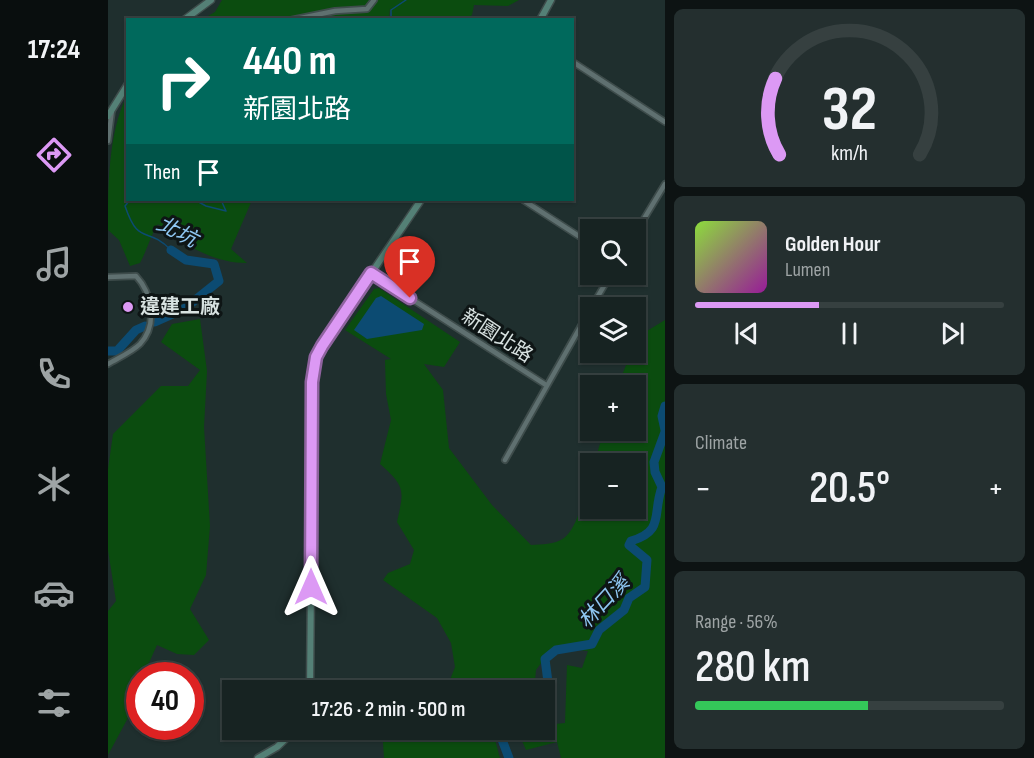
<!DOCTYPE html>
<meta charset="utf-8">
<style>
:root{--surface:#172322;--page:#242f2f;--text:#f1f3f6;--muted:#9ea4a5;--line:#364040;--accent:#dc99f4}
body{margin:0;font-family:"Sofia Sans Condensed","Noto Sans TC",sans-serif;background:var(--page);color:var(--text);height:100vh;display:flex;flex-direction:column;font-size:22px;white-space:nowrap}
*{box-sizing:border-box;margin:0}
p{font-size:20px;color:var(--muted)}
.icon{flex:none;width:33px;height:33px;fill:none;stroke:currentColor;stroke-width:2;stroke-linecap:round;stroke-linejoin:round}
.map{position:relative;flex:1;overflow:hidden}
.drawer{display:flex;flex-direction:column;gap:9px;padding:9px;background:#0d1313;width:369px}
.drawer>*{flex:none}
.banner{position:absolute;left:18px;top:18px;width:448px;height:183px;border-radius:0px;box-shadow:0 2px 4px #0004,0 0 0 2px var(--line);background:#00695c;color:#fff;overflow:hidden}
.tools{position:absolute;left:472px;top:219px;display:grid;gap:12px}
.tools a{display:grid;place-items:center;width:66px;height:66px;border-radius:0px;background:var(--surface);box-shadow:0 2px 4px #0004,0 0 0 2px var(--line);font-size:30px}
.speed{position:absolute;left:18px;top:662px;display:flex;gap:12px;font-size:30px;font-weight:700;text-align:center}
.speed>*{display:grid;place-content:center;width:78px;height:78px;border-radius:50%;background:var(--surface);box-shadow:0 2px 4px #0004,0 0 0 2px var(--line);line-height:1}
.speed .limit{border:9px solid #d22;background:#fff;color:#111}
.pin{position:absolute;display:grid;place-items:center;width:51px;height:51px;color:#fff;margin:-62px -26px;border-radius:50% 50% 50% 0;rotate:-45deg;box-shadow:0 0 6px #0007}
.pin .icon{rotate:45deg}
.me{position:absolute;width:66px;margin:-33px;rotate:0deg;stroke-linejoin:round;filter:drop-shadow(0 0 4px #0008)}
.turn{display:flex;align-items:center;gap:21px;height:126px;padding:0 18px;font-size:27px}
.turn .icon{width:78px;height:78px;stroke-width:2.5}
.turn b{display:block;font-size:42px;line-height:51px}
.then{display:flex;align-items:center;height:57px;padding:0 18px;background:#0003;gap:12px;font-size:22px}
.big{font-size:45px;font-weight:600;line-height:1.1}
.drawer .widget{flex:1;display:flex;flex-direction:column;justify-content:center;gap:9px;min-width:0;padding:0 21px;border-radius:9px;background:var(--page)}
.drawer .dial{align-items:center;gap:0}
.dial svg{height:156px;overflow:visible;fill:none;stroke:var(--line);stroke-width:7;stroke-linecap:round;text-anchor:middle}
.dial text{fill:var(--text);stroke:none}
.song{display:flex;align-items:center;gap:18px}
.cover{width:72px;height:72px;border-radius:9px;background:linear-gradient(135deg,hsl(90 70% 55%),hsl(300 70% 35%))}
.played{height:6px;border-radius:3px;background:linear-gradient(90deg,var(--accent) 40%,var(--line) 40%)}
.keys{display:flex;justify-content:space-around;direction:ltr}
.heat{display:flex;justify-content:space-between;align-items:center;font-size:33px;direction:ltr}
.charge{height:9px;border-radius:4px;background:linear-gradient(90deg,#34c759 56%,var(--line) 0)}
.trip{position:absolute;left:114px;top:680px;width:333px;height:60px;border-radius:0px;background:var(--surface);box-shadow:0 2px 4px #0004,0 0 0 2px var(--line);font-weight:600;line-height:60px;text-align:center}
main{display:flex;flex:1;min-height:0}
.menu{display:flex;flex-direction:column;width:108px;justify-content:space-around;align-items:center;background:#090e0e;color:var(--muted)}
.menu .icon{width:42px;height:42px}
.menu .on{color:var(--accent)}
.menu b{font-size:27px;color:var(--text)}
.map>svg:first-child{display:block}
.green{fill:#0b4c0f}
.water{fill:#0c4b72}
.lines{fill:none;stroke-linecap:round;stroke-linejoin:round}
.stream{stroke:#0c4b72;stroke-width:1.5}
.river{stroke:#0c4b72;stroke-width:9}
.street-casing{stroke:#3e4c4b;stroke-width:8}
.secondary-casing{stroke:#3e4c4b;stroke-width:9}
.street{stroke:#5f7070;stroke-width:4.5}
.secondary{stroke:#548076;stroke-width:6}
.route-casing{stroke:#8f639f;stroke-width:15}
.route{stroke:#dc99f4;stroke-width:10}
.poi-dot{fill:#dc99f4;stroke:#0e1515;stroke-width:2}
.labels{text-anchor:middle;dominant-baseline:central;stroke-width:6;stroke-linejoin:round;paint-order:stroke}
.poi-label{font-size:20px;font-weight:bold;fill:#d8e2e1;stroke:#0e1515;text-anchor:start}
.street-label{font-size:20px;fill:#d8e2e1;stroke:#0e1515}
.water-label{font-size:21px;font-style:italic;fill:#8fc7f2;stroke:#0e1515}
</style>
<main>
<nav class="menu">
<b>17:24</b>
<svg class="icon on" aria-label="directions" viewBox="0 0 24 24"><path d="M12 3l9 9-9 9-9-9zM9 14v-3h6M13 9l2 2-2 2"/></svg>
<svg class="icon" aria-label="music" viewBox="0 0 24 24"><path d="M9 18V5l10-2v13"/><circle cx="6" cy="18" r="3"/><circle cx="16" cy="16" r="3"/></svg>
<svg class="icon" aria-label="phone" viewBox="0 0 24 24"><path d="M5 4h4l2 5-3 2q2 4 5 5l2-3 5 2v4C11 20 4 13 5 4z"/></svg>
<svg class="icon" aria-label="climate" viewBox="0 0 24 24"><path d="M12 3v18M4 7l16 10M4 17L20 7"/></svg>
<svg class="icon" aria-label="car" viewBox="0 0 24 24"><path d="M5 17H2v-5l4-1 3-4h7l3 4 3 1v5h-3M9 17h6M6 11h13"/><circle cx="7" cy="17" r="2"/><circle cx="17" cy="17" r="2"/></svg>
<svg class="icon" aria-label="filters" viewBox="0 0 24 24"><path d="M4 7h16M4 17h16"/><circle cx="9" cy="7" r="2"/><circle cx="15" cy="17" r="2"/></svg>
</nav>
<div class="map">
<svg width="557" height="758" viewBox="0 0 557 758">
<rect width="100%" height="100%" fill="#1f2f2e"/>
<path class="green" d="M114,0H411L400,6L366,5L364,15L358,19H285L282,8L281,19L93,20L107,12Z
M19,95L20,200H144L123,249L139,263C105,263 76,245 50,224C42,237 39,250 32,263L22,266L11,240L0,230C0,186 0,134 19,95Z
M271,288L352,342L336,367L316,364L335,390L341,448L384,505L423,545C434,544 446,545 456,538C470,528 478,489 483,472V508H528V464L486,463L496,431L528,430V386L510,385L523,353L528,352L529,337L557,320V758H453L449,742L418,750L409,729H436L437,725L457,723L459,665L474,668L480,651L445,647L428,670L426,690H338L347,667L343,643L329,618L275,580L280,573L302,564L306,550L289,522C296,490 298,487 272,464L283,420L278,394L277,360L283,359L237,330L266,289Z
M92,319L99,371L96,427L102,526L98,575L82,609L101,640L86,655L69,654L49,645L40,665L46,675H32L31,711L21,716L0,755V611L8,601L0,550V469L5,434L53,386H80L92,370L53,342L64,324Z
M305,729H384L392,758H276L275,742L295,737Z"/>
<path class="water" d="M273,296L316,324L314,330L259,339L246,330L268,298Z"/>
<g class="lines">
<path class="stream" d="M283,20V10L298,0
M22,200L17,206C31,247 38,225 63,250
M87,200L98,206L118,211L113,200"/>
<path class="river" d="M47,322L76,309L111,281L106,264L78,260L63,250
M0,351H9L28,330L37,326
M557,406L554,416L557,430
M440,682L437,659L448,650L484,644L491,630L516,610L521,598L537,587L539,560L521,545L523,541C557,531 544,514 554,487L547,472L546,462L557,432
M436,713L443,696L441,688
M390,729L401,758"/>
<defs>
<path id="street" d="M183,20L227,11L259,9L266,0
M465,62L557,122
M0,141L4,110
M415,200L483,244
M528,232L557,184
M263,273L438,385
M0,277L28,276C44,293 50,325 32,344C24,352 10,358 0,364
M483,308L503,274
M397,460L483,308"/>
<path id="secondary" d="M76,20L103,0
M432,20L443,0
M0,116L20,84
M202,690L205,370L214,346L313,200
M150,758L169,747L188,729"/>
</defs>
<use href="#street" class="street-casing"/>
<use href="#secondary" class="secondary-casing"/>
<use href="#street" class="street"/>
<use href="#secondary" class="secondary"/>
</g>
<g class="lines">
<defs>
<path id="route" d="M203,587L204,382L208,357L214,346L263,273L302,298"/>
</defs>
<use href="#route" class="route-casing"/>
<use href="#route" class="route"/>
</g>
<circle class="poi-dot" cx="20" cy="307" r="6"/>
<g class="labels">
<g class="poi-label">
<text x="32" y="307">違建工廠</text>
</g>
<g class="street-label">
<text transform="translate(389 336) rotate(33)">新園北路</text>
</g>
<g class="water-label">
<text transform="translate(69 232) rotate(27)">北坑</text>
<text transform="translate(496 602) rotate(-47)">林口溪</text>
</g>
</g>
</svg>
<div class="tools">
<a><svg class="icon" aria-label="search" viewBox="0 0 24 24"><circle cx="10" cy="10" r="6"/><path d="M15 15l6 6"/></svg></a>
<a><svg class="icon" aria-label="layers" viewBox="0 0 24 24"><path d="M12 4l9 5-9 5-9-5zM3 14l9 5 9-5"/></svg></a>
<a>+</a>
<a>−</a>
</div>
<div class="speed"><div class="limit">40</div></div>
<div class="pin" style="left:302px;top:298px;background:#d93025"><svg class="icon" aria-label="arrive" viewBox="0 0 24 24"><path d="M6 21V4h12l-3 4 3 4H6"/></svg></div>
<svg class="me" style="left:203px;top:587px" viewBox="-20 -20 40 40"><path d="M0-17L14 15 0 8-14 15z" fill="#dc99f4" stroke="#fff" stroke-width="4"/></svg>
<div class="trip">17:26 · 2 min · 500 m</div>
<div class="banner">
<div class="turn"><svg class="icon" aria-label="right" viewBox="0 0 24 24"><path d="M7 20v-9h11M14 6l5 5-5 5"/></svg><div><b>440 m</b>新園北路</div></div>
<div class="then">Then<svg class="icon" aria-label="arrive" viewBox="0 0 24 24"><path d="M6 21V4h12l-3 4 3 4H6"/></svg></div>
</div>
</div>
<section class="drawer">
<div class="widget dial"><svg viewBox="0 0 100 80">
<path d="M14 69A42 42 0 1 1 86 69"/>
<path d="M14 69A42 42 0 0 1 12 30" stroke="#dc99f4"/>
<text x="50" y="56" font-size="32" font-weight="700">32</text>
<text x="50" y="72" font-size="11">km/h</text>
</svg></div>
<div class="widget">
<div class="song"><i class="cover"></i><div><b>Golden Hour</b><p>Lumen</p></div></div>
<div class="played"></div>
<div class="keys"><svg class="icon" aria-label="previous" viewBox="0 0 24 24"><path d="M18 5L8 12l10 7zM5 5v14"/></svg><svg class="icon" aria-label="pause" viewBox="0 0 24 24"><path d="M8 5v14M16 5v14"/></svg><svg class="icon" aria-label="next" viewBox="0 0 24 24"><path d="M6 5l10 7-10 7zM19 5v14"/></svg></div>
</div>
<div class="widget"><p>Climate</p>
<div class="heat"><a>−</a><b class="big">20.5°</b><a>+</a></div>
</div>
<div class="widget"><p>Range · 56%</p><b class="big">280 km</b><div class="charge"></div></div>
</section>
</main>
